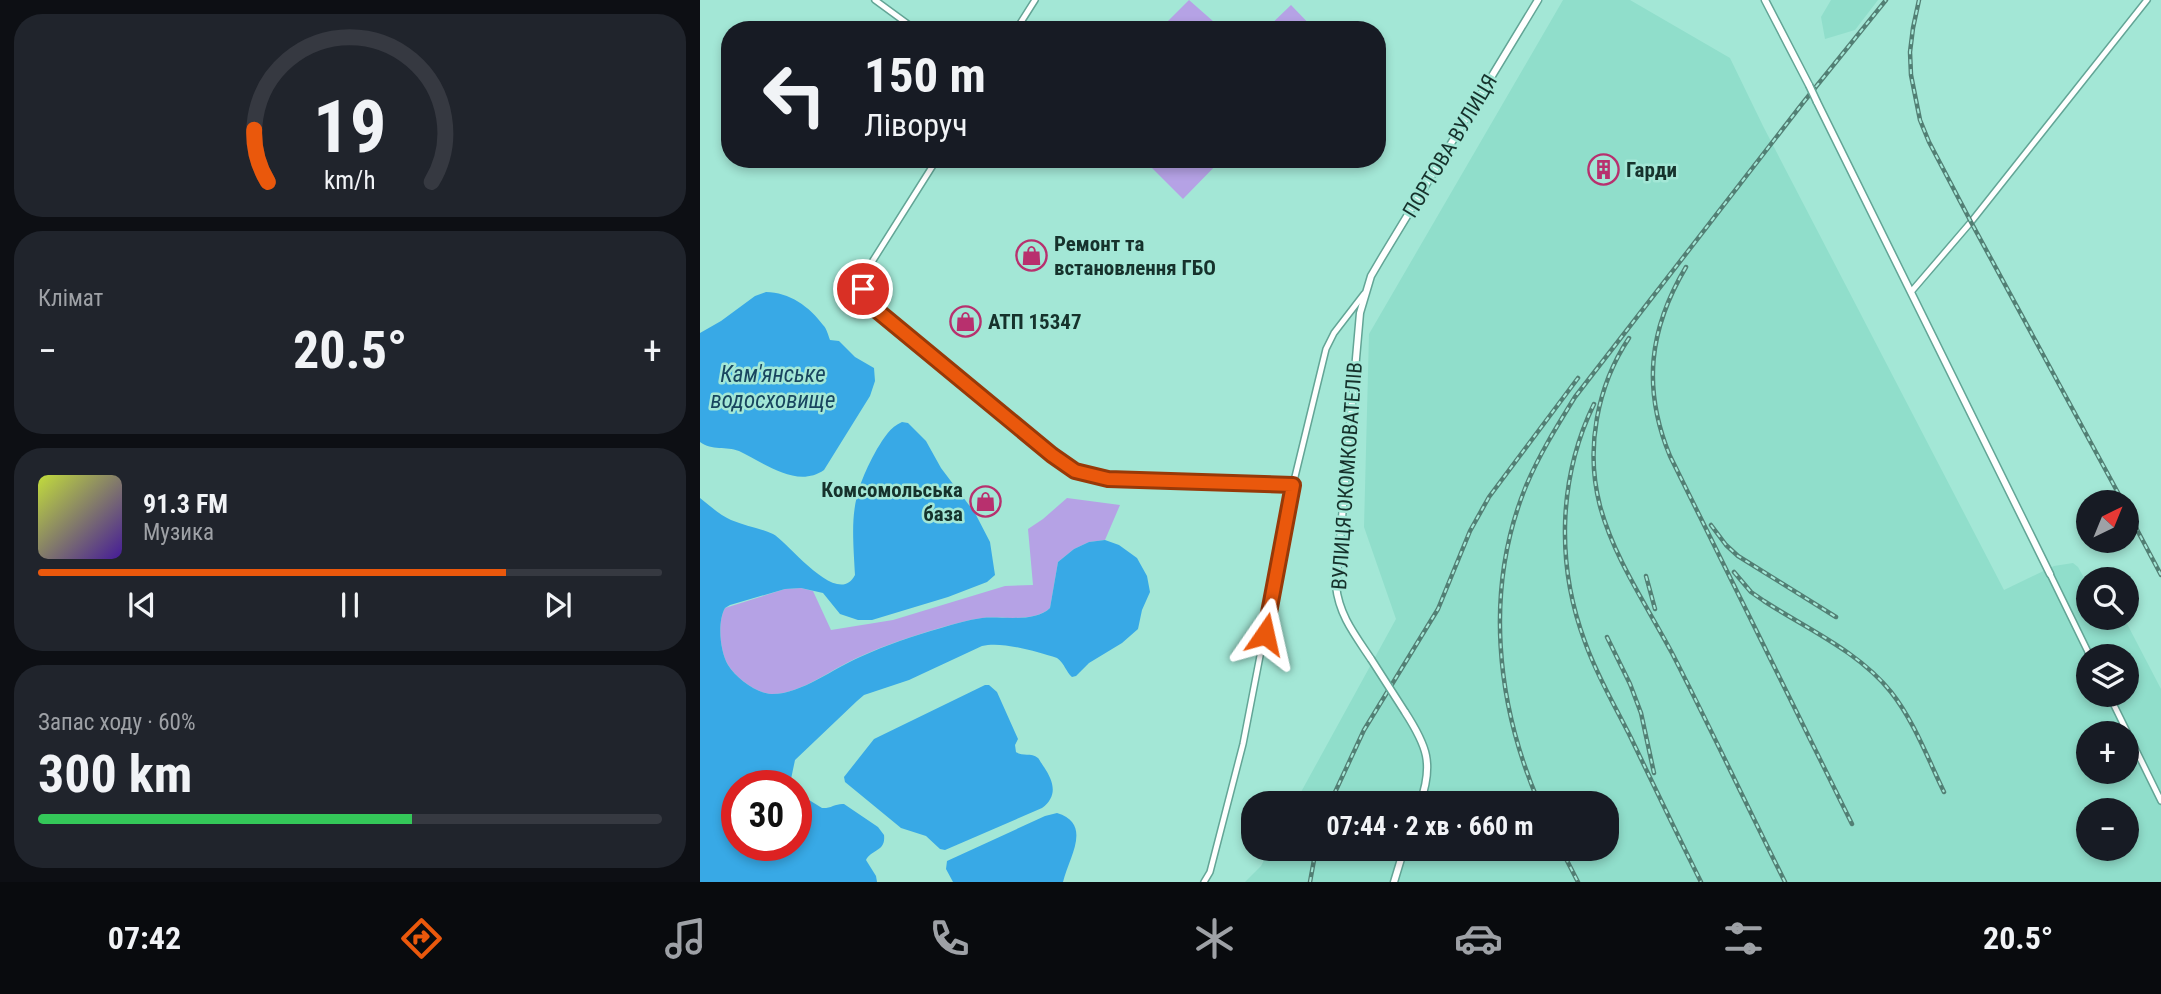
<!DOCTYPE html>
<html lang="uk">
<meta charset="utf-8">
<style>
:root{--surface:#171b24;--page:#20242c;--text:#f1f3f6;--muted:#9ea1a6;--line:#363941;--accent:#ea580c}
body{margin:0;font-family:"Roboto Condensed",sans-serif;background:var(--page);color:var(--text);height:100vh;display:flex;flex-direction:column;font-size:26px;white-space:nowrap}
*{box-sizing:border-box;margin:0}
p{font-size:23px;color:var(--muted)}
.icon{flex:none;width:38px;height:38px;fill:none;stroke:currentColor;stroke-width:2;stroke-linecap:round;stroke-linejoin:round}
.map{position:relative;flex:1;overflow:hidden}
.details{display:flex;flex-direction:column;gap:14px;padding:14px;background:#0d0f14;width:700px}
.details>*{flex:none}
.guide{position:absolute;left:21px;top:21px;width:665px;height:147px;border-radius:28px;box-shadow:0 4px 10px #0003;background:#171b24;color:var(--text);overflow:hidden}
.needle{width:46px;rotate:43deg}
.tools{position:absolute;left:1376px;top:490px;display:grid;gap:14px}
.tools a{display:grid;place-items:center;width:63px;height:63px;border-radius:50%;background:var(--surface);box-shadow:0 4px 10px #0003;font-size:35px}
.speed{position:absolute;left:21px;top:770px;display:flex;gap:14px;font-size:35px;font-weight:700;text-align:center}
.speed>*{display:grid;place-content:center;width:91px;height:91px;border-radius:50%;background:var(--surface);box-shadow:0 4px 10px #0003;line-height:1}
.speed .limit{border:10px solid #d22;background:#fff;color:#111}
.pin{position:absolute;display:grid;place-items:center;width:60px;height:60px;color:#fff;margin:-30px;border:4px solid #fff;border-radius:50%;box-shadow:0 2px 7px #0007}
.me{position:absolute;width:77px;margin:-38px;rotate:11deg;stroke-linejoin:round;filter:drop-shadow(0 0 5px #0008)}
.turn{display:flex;align-items:center;gap:24px;height:147px;padding:0 28px;font-size:32px}
.turn .icon{width:91px;height:91px;stroke-width:2.5}
.turn b{display:block;font-size:49px;line-height:60px}
.big{font-size:52px;font-weight:700;line-height:1.1}
.details .tile{flex:1;display:flex;flex-direction:column;justify-content:center;gap:10px;min-width:0;padding:0 24px;border-radius:28px;background:var(--page)}
.details .dial{align-items:center;gap:0}
.dial svg{height:182px;overflow:visible;fill:none;stroke:var(--line);stroke-width:7;stroke-linecap:round;text-anchor:middle}
.dial text{fill:var(--text);stroke:none}
.song{display:flex;align-items:center;gap:21px}
.cover{width:84px;height:84px;border-radius:10px;background:linear-gradient(135deg,hsl(70 70% 55%),hsl(260 70% 35%))}
.played{height:7px;border-radius:4px;background:linear-gradient(90deg,var(--accent) 75%,var(--line) 75%)}
.keys{display:flex;justify-content:space-around;direction:ltr}
.heat{display:flex;justify-content:space-between;align-items:center;font-size:38px;direction:ltr}
.charge{height:10px;border-radius:5px;background:linear-gradient(90deg,#34c759 60%,var(--line) 0)}
.trip{position:absolute;left:541px;top:791px;width:378px;height:70px;border-radius:28px;background:var(--surface);box-shadow:0 4px 10px #0003;font-weight:700;line-height:70px;text-align:center}
.dock{display:flex;height:112px;justify-content:space-around;align-items:center;background:#090b0e;color:var(--muted)}
.dock .icon{width:49px;height:49px}
.dock .current{color:var(--accent)}
.dock b{font-size:32px;color:var(--text)}
main{display:flex;flex:1;min-height:0}
.map>svg:first-child{display:block}
.built{fill:#90decb;fill-rule:evenodd}
.green{fill:#b5a2e5}
.water{fill:#38a9e6}
.lines{fill:none;stroke-linecap:round;stroke-linejoin:round}
.minor-casing{stroke:#63a596;stroke-width:8}
.tertiary-casing{stroke:#63a596;stroke-width:9}
.minor{stroke:#fff;stroke-width:5}
.tertiary{stroke:#fff;stroke-width:6}
.rail-casing{stroke:#527f74;stroke-width:4.5}
.rail{stroke:#a3e7d6;stroke-width:2;stroke-dasharray:5;stroke-linecap:butt}
.tertiary-bridge-casing{stroke:#63a596;stroke-width:9;stroke-linecap:butt}
.tertiary-bridge{stroke:#fff;stroke-width:6}
.route-casing{stroke:#983908;stroke-width:18}
.route{stroke:#ea580c;stroke-width:12}
.labels{text-anchor:middle;dominant-baseline:central;stroke-width:5;stroke-linejoin:round;paint-order:stroke}
.street-label{font-size:21px;fill:#16322c;stroke:#a3e7d6}
.poi-label{font-size:21px;font-weight:bold;fill:#16322c;stroke:#a3e7d6;text-anchor:start}
.water-label{font-size:23px;font-style:italic;fill:#19455f;stroke:#a3e7d6}
</style>
<main>
<section class="details">
<div class="tile dial"><svg viewBox="0 0 100 80">
<path d="M14 69A42 42 0 1 1 86 69"/>
<path d="M14 69A42 42 0 0 1 8 46" stroke="#ea580c"/>
<text x="50" y="56" font-size="32" font-weight="700">19</text>
<text x="50" y="72" font-size="11">km/h</text>
</svg></div>
<div class="tile"><p>Клімат</p>
<div class="heat"><a>−</a><b class="big">20.5°</b><a>+</a></div>
</div>
<div class="tile">
<div class="song"><i class="cover"></i><div><b>91.3 FM</b><p>Музика</p></div></div>
<div class="played"></div>
<div class="keys"><svg class="icon" aria-label="previous" viewBox="0 0 24 24"><path d="M18 5L8 12l10 7zM5 5v14"/></svg><svg class="icon" aria-label="pause" viewBox="0 0 24 24"><path d="M8 5v14M16 5v14"/></svg><svg class="icon" aria-label="next" viewBox="0 0 24 24"><path d="M6 5l10 7-10 7zM19 5v14"/></svg></div>
</div>
<div class="tile"><p>Запас ходу · 60%</p><b class="big">300 km</b><div class="charge"></div></div>
</section>
<div class="map">
<svg width="1461" height="882" viewBox="0 0 1461 882">
<rect width="100%" height="100%" fill="#a3e7d6"/>
<path class="built" d="M863,0H930L1030,58L1063,126L1304,590L1354,566L1373,563L1378,567L1388,585V618H1424L1461,689V882H545L561,866L570,849H906V803H595L696,619L664,527L669,334ZM1388,656H1426V695H1388ZM1388,733H1426V772H1388ZM1388,810H1426V849H1388Z
M1131,0H1178L1155,30L1125,39L1121,17Z"/>
<path class="green" d="M489,0L514,22L506,30H459Z
M591,5L615,30H565Z
M443,159H522L483,199Z
M367,498L420,505L405,540L389,542L374,549L358,562L350,608C334,623 302,616 282,618C268,620 254,624 240,628C213,636 185,645 159,657C133,668 100,695 71,694C56,693 36,678 28,665C20,651 17,622 25,608L85,589L101,588L113,591L131,630L193,620L305,586L333,585L328,529L343,519Z"/>
<path class="water" d="M66,292C89,292 110,307 123,325C127,329 128,335 130,340L139,341L155,357L174,368L175,381L170,396L124,470C97,489 64,463 39,451C26,446 12,451 0,442V333L21,321L55,296Z
M202,422L208,423L226,441L241,468L275,513L290,542L295,575L287,582L248,597L172,620H158L140,614L123,593L101,588L85,589L30,605L25,608C17,622 20,651 28,665C36,678 56,693 71,694C100,695 134,668 160,657C186,645 213,636 241,628C254,624 268,620 282,618C302,616 335,623 350,608L358,562L374,549L389,542L405,540L419,545L437,558L447,576L450,592L442,610L438,629L422,643L389,663L376,676L372,677C366,672 365,664 357,658C337,652 303,641 282,646L209,680L164,695L157,701L95,760L91,779L92,786H37V845H96V792L122,808C130,809 136,803 144,804L178,827L184,835C186,852 171,849 166,860L176,876L177,882H0V498C10,506 20,515 31,520C45,526 60,528 73,534C88,542 138,609 155,575C152,520 149,499 177,449C184,438 190,427 202,422Z
M285,685H289L297,692L318,739L315,745L316,752C323,757 331,752 338,758C339,759 343,766 344,767C354,782 358,796 342,808L245,850L240,849L226,836L201,828L145,782L144,777L174,739Z
M357,813C393,824 369,857 363,882H253L246,869L247,861L345,816Z"/>
<g class="lines">
<defs>
<path id="minor" d="M175,0L216,30
M316,30L335,0
M237,159L160,281L168,303L352,455L375,472L408,479L593,485
M1211,292L1271,222L1447,0
M1350,574L1390,656
M1409,695L1461,801
M504,882L510,872L543,744L593,485L626,349L634,333L664,294"/>
<path id="tertiary" d="M1065,0L1109,85
M1117,102L1350,574
M671,659C655,635 639,615 636,586L660,313L671,276L681,259L838,0
M705,712C727,746 734,764 720,803
M694,882L704,849"/>
</defs>
<use href="#minor" class="minor-casing"/>
<use href="#tertiary" class="tertiary-casing"/>
<use href="#minor" class="minor"/>
<use href="#tertiary" class="tertiary"/>
<defs>
<path id="rail" d="M1219,0L1213,28L1210,52L1211,75L1220,120L1229,142L1271,222L1423,502
M986,267C949,329 942,388 970,456L1152,824
M929,338C897,386 885,449 900,506C914,558 947,606 972,653C1011,729 1047,806 1085,882
M894,404C858,478 856,565 885,642C897,676 915,706 931,738C954,786 977,834 1001,882
M1426,509L1461,575
M1011,525L1026,545L1038,556L1136,617
M1034,572L1051,592L1064,601C1107,629 1158,651 1191,692C1214,721 1228,759 1244,792
M946,576L955,609
M907,637L930,684L941,713L954,773
M630,803L664,730L738,609L770,531L789,497L878,378
M839,803C796,703 784,589 826,486C839,455 857,426 875,397L1102,104L1186,0
M861,849L878,882
M610,882L616,849"/>
</defs>
<use href="#rail" class="rail-casing"/>
<use href="#rail" class="rail"/>
<defs>
<path id="tertiary-bridge" d="M1109,85L1117,102
M671,659L705,712"/>
</defs>
<use href="#tertiary-bridge" class="tertiary-bridge-casing"/>
<use href="#tertiary-bridge" class="tertiary-bridge"/>
</g>
<g class="lines">
<defs>
<path id="route" d="M163,289L168,303L352,455L375,471L408,479L593,485L565,634"/>
</defs>
<use href="#route" class="route-casing"/>
<use href="#route" class="route"/>
</g>
<defs>
<symbol id="building-ring" viewBox="-11 -11 22 22"><circle r="9.5" fill="#a3e7d6" stroke="#b8306e" stroke-width="1.5"/><path d="M-4-6H4V6H1V3H-1V6H-4ZM-2.5-4.3h1.7v1.8h-1.7ZM.8-4.3h1.7v1.8H.8ZM-2.5-1h1.7V.8h-1.7ZM.8-1h1.7V.8H.8Z" fill="#b8306e"/></symbol>
<symbol id="shop-ring" viewBox="-11 -11 22 22"><circle r="9.5" fill="#a3e7d6" stroke="#b8306e" stroke-width="1.5"/><path d="M-5-2.5h2.3a2.7 3.5 0 0 1 5.4 0H5L5.5 6h-11ZM-1.5-2.5h3a1.5 2.3 0 0 0-3 0Z" fill="#b8306e"/></symbol>
</defs>
<g fill-rule="evenodd">
<use href="#building-ring" x="886" y="152" width="35" height="35"/>
<use href="#shop-ring" x="314" y="238" width="35" height="35"/>
<use href="#shop-ring" x="248" y="304" width="35" height="35"/>
<use href="#shop-ring" x="268" y="484" width="35" height="35"/>
</g>
<g class="labels">
<g class="street-label">
<text transform="translate(750 146) rotate(-59)">ПОРТОВА ВУЛИЦЯ</text>
<text transform="translate(647 476) rotate(-86)">ВУЛИЦЯ ОКОМКОВАТЕЛІВ</text>
</g>
<g class="poi-label">
<text x="926" y="170">Гарди</text>
<text x="354" y="244">Ремонт та<tspan x="354" dy="24">встановлення ГБО</tspan></text>
<text x="288" y="322">АТП 15347</text>
<text x="263" y="490" text-anchor="end">Комсомольська<tspan x="263" dy="24">база</tspan></text>
</g>
<g class="water-label">
<text x="73" y="374">Кам'янське<tspan x="73" dy="26">водосховище</tspan></text>
</g>
</g>
</svg>
<div class="tools">
<a><svg class="needle" viewBox="-14 -14 28 28"><path d="M0-13l5 13h-10z" fill="#e53935"/><path d="M0 13l5-13h-10z" fill="#9ea1a6"/></svg></a>
<a><svg class="icon" aria-label="search" viewBox="0 0 24 24"><circle cx="10" cy="10" r="6"/><path d="M15 15l6 6"/></svg></a>
<a><svg class="icon" aria-label="layers" viewBox="0 0 24 24"><path d="M12 4l9 5-9 5-9-5zM3 14l9 5 9-5"/></svg></a>
<a>+</a>
<a>−</a>
</div>
<div class="speed"><div class="limit">30</div></div>
<div class="pin" style="left:163px;top:289px;background:#d93025"><svg class="icon" aria-label="arrive" viewBox="0 0 24 24"><path d="M6 21V4h12l-3 4 3 4H6"/></svg></div>
<svg class="me" style="left:565px;top:634px" viewBox="-20 -20 40 40"><path d="M0-17L14 15 0 8-14 15z" fill="#ea580c" stroke="#fff" stroke-width="4"/></svg>
<div class="trip">07:44 · 2 хв · 660 m</div>
<div class="guide">
<div class="turn"><svg class="icon" aria-label="left" viewBox="0 0 24 24"><path d="M17 20v-9H6M10 6l-5 5 5 5"/></svg><div><b>150 m</b>Ліворуч</div></div>
</div>
</div>
</main>
<nav class="dock">
<b>07:42</b>
<svg class="icon current" aria-label="directions" viewBox="0 0 24 24"><path d="M12 3l9 9-9 9-9-9zM9 14v-3h6M13 9l2 2-2 2"/></svg>
<svg class="icon" aria-label="music" viewBox="0 0 24 24"><path d="M9 18V5l10-2v13"/><circle cx="6" cy="18" r="3"/><circle cx="16" cy="16" r="3"/></svg>
<svg class="icon" aria-label="phone" viewBox="0 0 24 24"><path d="M5 4h4l2 5-3 2q2 4 5 5l2-3 5 2v4C11 20 4 13 5 4z"/></svg>
<svg class="icon" aria-label="climate" viewBox="0 0 24 24"><path d="M12 3v18M4 7l16 10M4 17L20 7"/></svg>
<svg class="icon" aria-label="car" viewBox="0 0 24 24"><path d="M5 17H2v-5l4-1 3-4h7l3 4 3 1v5h-3M9 17h6M6 11h13"/><circle cx="7" cy="17" r="2"/><circle cx="17" cy="17" r="2"/></svg>
<svg class="icon" aria-label="filters" viewBox="0 0 24 24"><path d="M4 7h16M4 17h16"/><circle cx="9" cy="7" r="2"/><circle cx="15" cy="17" r="2"/></svg>
<b>20.5°</b>
</nav>
